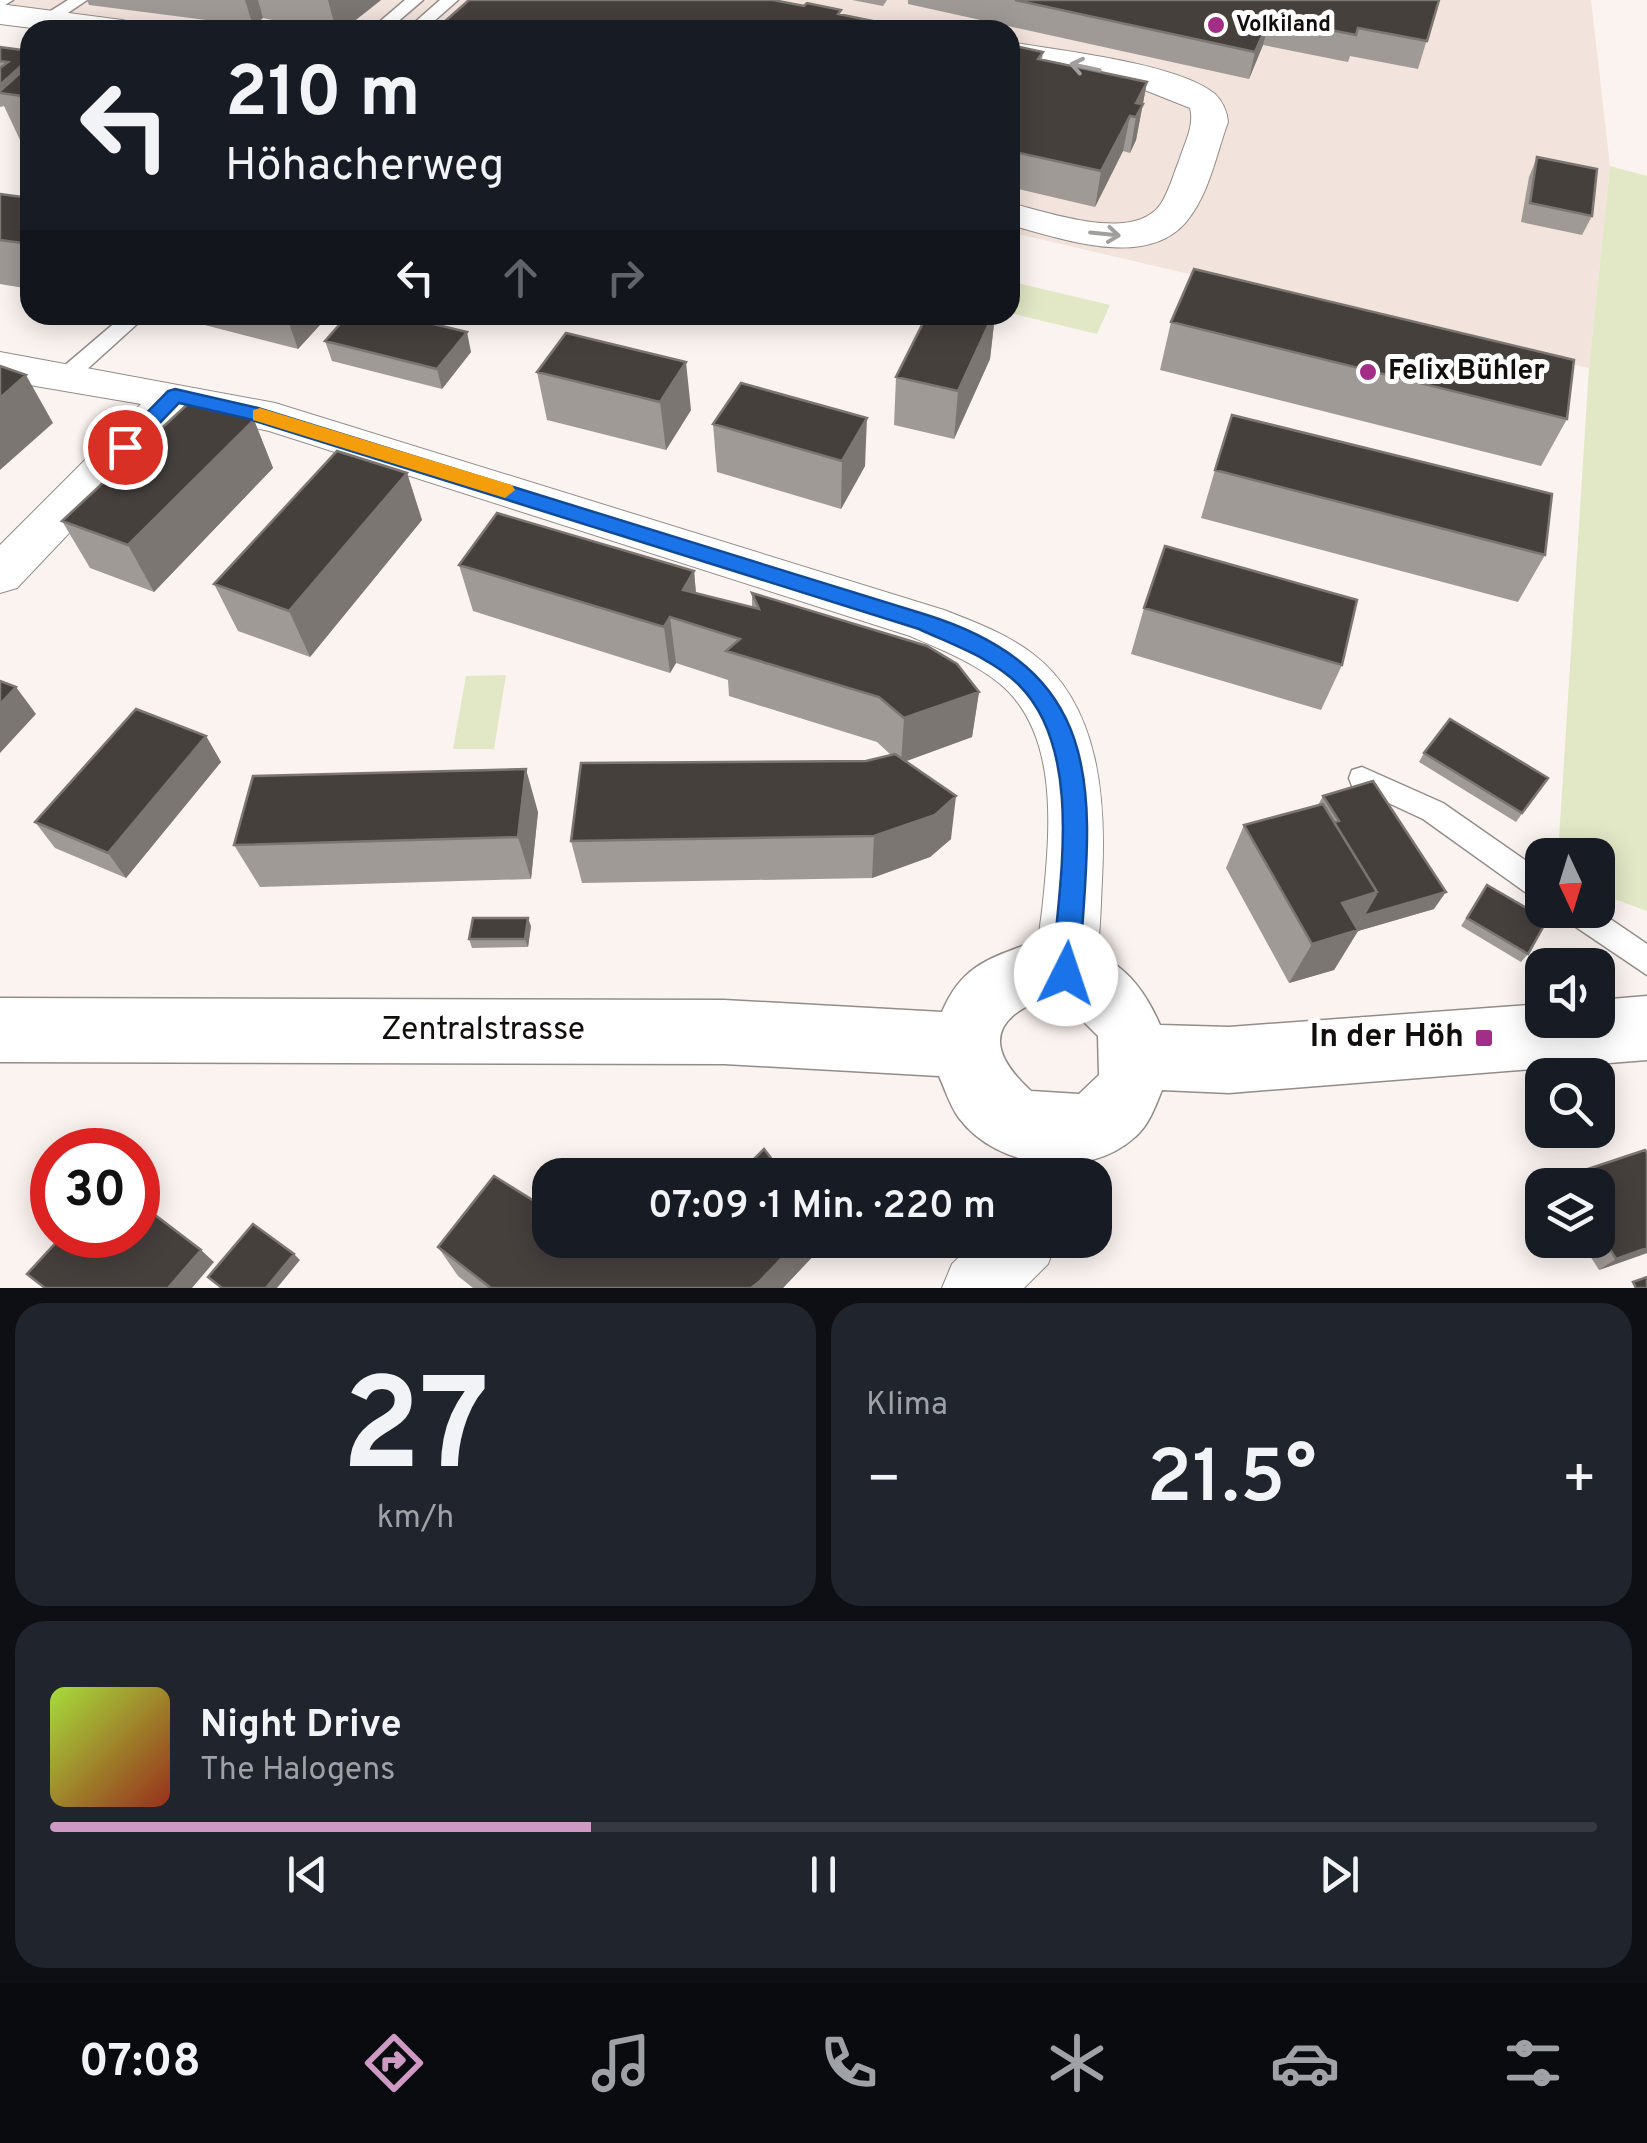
<!DOCTYPE html>
<html lang="de">
<meta charset="utf-8">
<style>
:root{--surface:#171b24;--page:#20242c;--text:#f1f3f6;--muted:#9ea1a6;--line:#363941;--accent:#ce9ac4}
body{margin:0;font-family:Overpass,sans-serif;background:var(--page);color:var(--text);height:100vh;display:flex;flex-direction:column;font-size:38px;white-space:nowrap}
*{box-sizing:border-box;margin:0}
p{font-size:32px;color:var(--muted)}
.icon{flex:none;width:55px;height:55px;fill:none;stroke:currentColor;stroke-width:2;stroke-linecap:round;stroke-linejoin:round}
.map{position:relative;height:1288px;overflow:hidden}
.details{display:flex;flex-direction:column;gap:15px;padding:15px;background:#0d0f14;flex:1}
.details>*{flex:none}
.top-card{position:absolute;left:20px;top:20px;width:1000px;height:305px;border-radius:30px;box-shadow:0 5px 25px #0003;background:#171b24;color:var(--text);overflow:hidden}
.needle{width:65px;rotate:176deg}
.buttons{position:absolute;left:1525px;top:838px;display:grid;gap:20px}
.buttons a{display:grid;place-items:center;width:90px;height:90px;border-radius:20px;background:var(--surface);box-shadow:0 5px 25px #0003;font-size:50px}
.speed{position:absolute;left:30px;top:1128px;display:flex;gap:20px;font-size:50px;font-weight:700;text-align:center}
.speed>*{display:grid;place-content:center;width:130px;height:130px;border-radius:50%;background:var(--surface);box-shadow:0 5px 25px #0003;line-height:1}
.speed .limit{border:15px solid #d22;background:#fff;color:#111}
.pin{position:absolute;display:grid;place-items:center;width:85px;height:85px;color:#fff;margin:-42px;border:5px solid #fff;border-radius:50%;box-shadow:0 2px 10px #0007}
.me{position:absolute;width:110px;margin:-55px;rotate:4deg;stroke-linejoin:round;filter:drop-shadow(0 0 8px #0008)}
.turn{display:flex;align-items:center;gap:35px;height:210px;padding:0 40px;font-size:45px}
.turn .icon{width:130px;height:130px;stroke-width:2.5}
.turn b{display:block;font-size:70px;line-height:85px}
.lanes{display:flex;align-items:center;height:95px;padding:0 40px;background:#0003;justify-content:center;gap:50px;direction:ltr}
.lanes .off{opacity:.35}
.big{font-size:75px;font-weight:600;line-height:1.1}
.details .tile{flex:1;display:flex;flex-direction:column;justify-content:center;gap:15px;min-width:0;padding:0 35px;border-radius:30px;background:var(--page)}
.details .dial{align-items:center;gap:0}
.dial b{font-size:130px;line-height:1}
.song{display:flex;align-items:center;gap:30px}
.cover{width:120px;height:120px;border-radius:15px;background:linear-gradient(135deg,hsl(80 70% 55%),hsl(10 70% 35%))}
.played{height:10px;border-radius:5px;background:linear-gradient(90deg,var(--accent) 35%,var(--line) 35%)}
.keys{display:flex;justify-content:space-around;direction:ltr}
.heat{display:flex;justify-content:space-between;align-items:center;font-size:55px;direction:ltr}
.details .tiles{flex:1;display:grid;gap:15px;grid-template-columns:1fr 1fr}
.tile:last-child{grid-column:span 2}
.trip{position:absolute;left:532px;top:1158px;width:580px;height:100px;border-radius:30px;background:var(--surface);box-shadow:0 5px 25px #0003;font-weight:600;line-height:100px;text-align:center}
.menu{display:flex;height:160px;justify-content:space-around;align-items:center;background:#090b0e;color:var(--muted)}
.menu .icon{width:70px;height:70px}
.menu .current{color:var(--accent)}
.menu b{font-size:45px;color:var(--text)}
.map>svg:first-child{display:block}
.built{fill:#f2e3dc}
.green{fill:#e2e8c6}
.lines{fill:none;stroke-linecap:round;stroke-linejoin:round}
.service-casing{stroke:#948c89;stroke-width:3}
.minor-casing{stroke:#948c89;stroke-width:2}
.secondary-casing{stroke:#948c89;stroke-width:3}
.service{fill:#fff;fill-rule:evenodd}
.minor{fill:#fff;fill-rule:evenodd}
.secondary{fill:#fff;fill-rule:evenodd}
.wall{fill:#a09a96}
.shaded-wall{fill:#7c7672}
.building{fill:#46403d;stroke:#7c7672;stroke-width:2.5}
.oneway{stroke:#a09f9e}
.route{fill:#1a73e8;stroke:#114b97;stroke-width:2.5}
.slow{fill:#f59e0b}
.poi-dot{fill:#a32e87;stroke:#fff;stroke-width:4}
.labels{text-anchor:middle;dominant-baseline:central;stroke-width:10;stroke-linejoin:round;paint-order:stroke}
.far-poi-label{font-size:22px;font-weight:bold;fill:#110e0d;stroke:#fff;text-anchor:start}
.poi-label{font-size:28px;font-weight:bold;fill:#110e0d;stroke:#fff;text-anchor:start}
.near-street-label{font-size:32px;fill:#110e0d;stroke:#fff}
.near-poi-label{font-size:32px;font-weight:bold;fill:#110e0d;stroke:#fff;text-anchor:end}
</style>
<div class="map">
<svg width="1647" height="1288" viewBox="0 0 1647 1288">
<rect width="100%" height="100%" fill="#fbf3ef"/>
<path class="built" d="M0,0H1591L1610,166L1589,368L1010,232V30H122L0,14Z"/>
<path class="green" d="M1610,166L1647,176V911L1598,893V855H1558L1589,368Z
M1017,283L1110,305L1097,334L1010,313V297Z
M506,675L494,749H453L466,676Z"/>
<g class="lines">
<defs>
<path id="service" d="M0,0H13L0,8Z
M68,0H87L53,23H41V17Z
M405,0H423L388,30H370Z
M440,0H458L424,30H406Z
M124,315H147L73,382H57L54,377L57,372Z
M1362,767L1443,803L1542,872V900L1532,897L1423,819L1352,786L1349,778L1352,770Z
M1560,910H1597L1647,944V975L1564,919Z"/>
<path id="minor" d="M0,4L122,20L134,23L138,30H48L0,24Z
M1010,42C1060,51 1178,63 1215,94C1223,102 1227,111 1228,122C1216,155 1209,195 1186,222C1145,270 1060,238 1010,225V203C1048,212 1132,243 1160,205C1169,192 1173,175 1179,161C1184,144 1195,125 1190,108L1132,85L1010,62Z
M0,352L275,403L944,610C975,622 1007,634 1033,654C1101,706 1106,803 1102,880C1100,917 1101,959 1086,993L1065,1001L1044,993C1031,964 1040,934 1043,902C1050,832 1060,733 999,683C973,662 940,649 910,636L269,431L184,412L17,588L0,593V545L141,404L0,380Z
M1058,1101L1081,1111L1090,1133L1091,1175H1025L1026,1133L1035,1111Z
M976,1240H1057L1048,1264L1024,1288H942L952,1264Z"/>
<path id="secondary" d="M1036,941C1101,947 1134,965 1160,1025L1229,1027L1542,1004V1020H1598V1000L1647,996V1060L1229,1093L1162,1090C1155,1107 1149,1125 1135,1137C1087,1181 997,1169 959,1118C950,1106 945,1089 939,1076L724,1064L0,1062V998L724,1000L942,1012C962,964 991,958 1036,941ZM1038,1001L1067,1005L1098,1036L1099,1075L1079,1094L1031,1091C994,1057 983,1024 1038,1001Z"/>
</defs>
<use href="#service" class="service-casing"/>
<use href="#minor" class="minor-casing"/>
<use href="#secondary" class="secondary-casing"/>
<use href="#service" class="service"/>
<use href="#minor" class="minor"/>
<use href="#secondary" class="secondary"/>
</g>
<path class="wall" d="M87,0H381L343,30H316L263,18L253,26L89,5Z
M852,0H887L883,6Z
M908,0H1439L1418,69L1350,56L1348,62L1263,45L1249,79L908,4Z
M841,14L917,30H445L443,23Z
M1010,45L1043,52L1042,60L1147,82L1136,140L1130,153L1123,151L1095,207L1010,187Z
M0,47L30,51V141L20,140L4,106L0,107Z
M1537,157L1592,216L1582,235L1521,222L1529,177Z
M0,194L30,198V289L0,284Z
M190,315H329L298,349L193,322Z
M908,315H995L990,359L954,439L894,425L896,377L925,319Z
M1171,322L1567,419L1541,466L1160,370Z
M325,341L471,352L442,389L332,361Z
M537,372L691,410L666,450L547,420Z
M254,420L273,468L154,592L90,568L62,521Z
M713,424L865,466L841,509L717,472Z
M1215,470L1545,555L1518,602L1201,518Z
M407,473L422,520L310,657L238,631L214,584Z
M459,565L694,571L696,593L752,607V593L979,692L972,737L906,761L951,839L930,857L872,878L582,883L571,841L891,755L877,742L729,696L728,680L676,663L670,673L473,611Z
M1144,608L1342,665L1321,710L1131,654Z
M206,736L221,762L126,878L55,848L35,822Z
M1424,753L1548,778L1516,822L1419,762Z
M1323,796L1434,909L1358,931L1334,970L1289,983L1226,868L1244,825L1318,805Z
M538,812L531,879L260,887L234,845Z
M1487,885L1528,954L1521,962L1461,926Z
M531,926L528,947L472,948L469,939Z
M1645,1150L1647,1153V1253L1599,1270L1580,1240H1598V1185H1555L1564,1177Z
M550,1240H818V1251L783,1288H473L458,1276L438,1247Z"/>
<path class="shaded-wall" d="M245,0H258L263,18L253,26Z
M328,0H381L343,30H336Z
M1270,18L1263,45L1249,79L1255,52Z
M30,58V85L0,90V85Z
M1147,82L1136,140L1130,153L1136,117V103Z
M1130,116L1123,151L1095,207L1101,171Z
M286,315H329L298,349Z
M993,315H995L990,359L954,439L958,391Z
M467,332L471,352L442,389L437,369Z
M686,362L691,410L666,450L660,402Z
M26,375L53,423L0,470V398Z
M867,418L865,466L841,509L842,461Z
M254,420L273,468L154,592L128,545Z
M407,473L422,520L310,657L289,611Z
M694,571L698,618L683,590Z
M670,617L676,663L670,673L664,627Z
M16,687L36,714L0,753V704Z
M979,692L972,737L901,763L904,718Z
M206,736L221,762L126,878L108,853Z
M526,769L538,812L531,879L518,837Z
M956,796L951,839L930,857L872,878L874,836Z
M1377,892L1353,932L1363,916L1446,892L1434,909L1358,931L1334,970L1289,983L1312,944L1342,903Z
M528,918L531,926L528,947L525,939Z
M799,1240H818V1251L783,1288H751Z
M1647,1248V1253L1599,1270L1616,1259Z
M201,1250L214,1262L192,1288H168Z
M294,1254L300,1260L277,1288H266Z"/>
<path class="building" d="M469,0H773L804,6L807,3L841,10L838,14L917,30H476L443,23Z
M1015,0H1439L1427,41L1358,28L1356,35L1270,18L1255,52Z
M1010,45L1043,52L1038,59L1147,82L1136,103L1143,104L1136,117L1130,116L1101,171L1010,151Z
M0,47L30,51V58L0,85V68L8,62L0,61Z
M30,64V97L0,93V91Z
M1537,157L1597,169L1592,216L1530,203Z
M0,194L30,198V244L0,240Z
M1194,269L1574,360L1567,419L1171,322Z
M348,315H396L467,332L437,369L325,341Z
M927,315H993L958,391L896,377Z
M566,333L686,362L660,402L537,372Z
M0,366L26,375L0,398Z
M741,383L867,418L842,461L713,424Z
M192,400L254,420L128,545L62,521Z
M1232,415L1552,494L1545,555L1215,470Z
M337,451L407,473L289,611L214,584Z
M497,513L694,571L683,590L759,609L752,593L927,646L957,664L979,692L904,718L879,697L726,651L740,639L670,617L664,627L459,565Z
M1165,546L1357,600L1342,665L1144,608Z
M0,681L16,687L0,704Z
M136,709L206,736L108,853L35,822Z
M1450,719L1548,778L1522,813L1424,753Z
M895,754L956,796L935,815L874,836L571,841L581,763L866,761Z
M526,769L518,837L234,845L253,776Z
M1373,781L1446,892L1363,916L1377,892L1334,822L1339,821L1323,796Z
M1323,804L1377,892L1342,903L1358,930L1312,944L1244,825Z
M1487,885L1547,920L1528,954L1467,918Z
M473,918H528L525,939H469Z
M764,1149L784,1175H738Z
M1645,1150L1647,1153V1248L1616,1259L1598,1230V1185H1569L1564,1177Z
M494,1176L550,1211V1240H799L759,1282L751,1288H491L438,1247Z
M138,1202L201,1250L168,1288H45L27,1274L63,1235H138Z
M253,1224L294,1254L266,1288H222L208,1277Z
M1647,1277V1288H1636L1633,1282Z"/>
<defs><path id="oneway-shaft" d="M-6 0H5M1.5-3L5.5 0L1.5 3" fill="none" stroke-width="1.6" stroke-linecap="round" stroke-linejoin="round" transform="scale(2.5)"/></defs>
<g class="oneway">
<use href="#oneway-shaft" transform="translate(1085 67) rotate(-168)"/>
<use href="#oneway-shaft" transform="translate(1105 234) rotate(6)"/>
</g>
<path class="route" d="M175,389L258,408L927,615C1120,676 1089,810 1079,974L1075,983L1066,986L1056,983L1052,974C1058,889 1086,752 1019,685C992,658 953,645 919,629L249,419L179,403L132,452H118V442L168,391Z"/>
<path class="slow" d="M260,408L512,485L515,490L505,498L253,420V410Z"/>
<g class="poi-dot">
<circle cx="1216" cy="25" r="10"/>
<circle cx="1368" cy="372" r="10"/>
<rect x="1474" y="1028" width="20" height="20" rx="5"/>
</g>
<g class="labels">
<g class="far-poi-label">
<text x="1236" y="25">Volkiland</text>
</g>
<g class="poi-label">
<text x="1388" y="372">Felix Bühler</text>
</g>
<g class="near-street-label">
<text x="483" y="1031">Zentralstrasse</text>
</g>
<g class="near-poi-label">
<text x="1464" y="1038">In der Höh</text>
</g>
</g>
</svg>
<div class="buttons">
<a><svg class="needle" viewBox="-14 -14 28 28"><path d="M0-13l5 13h-10z" fill="#e53935"/><path d="M0 13l5-13h-10z" fill="#9ea1a6"/></svg></a>
<a><svg class="icon" aria-label="sound" viewBox="0 0 24 24"><path d="M4 9h4l5-4v14l-5-4H4zM17 9q2 3 0 6"/></svg></a>
<a><svg class="icon" aria-label="search" viewBox="0 0 24 24"><circle cx="10" cy="10" r="6"/><path d="M15 15l6 6"/></svg></a>
<a><svg class="icon" aria-label="layers" viewBox="0 0 24 24"><path d="M12 4l9 5-9 5-9-5zM3 14l9 5 9-5"/></svg></a>
</div>
<div class="speed"><div class="limit">30</div></div>
<div class="pin" style="left:125px;top:447px;background:#d93025"><svg class="icon" aria-label="arrive" viewBox="0 0 24 24"><path d="M6 21V4h12l-3 4 3 4H6"/></svg></div>
<svg class="me" style="left:1066px;top:974px" viewBox="-20 -20 40 40"><circle r="19" fill="#fff"/><path d="M0-13L10 11 0 6-10 11z" fill="#1a73e8"/></svg>
<div class="trip">07:09 · 1 Min. · 220 m</div>
<div class="top-card">
<div class="turn"><svg class="icon" aria-label="left" viewBox="0 0 24 24"><path d="M17 20v-9H6M10 6l-5 5 5 5"/></svg><div><b>210 m</b>Höhacherweg</div></div>
<div class="lanes"><svg class="icon" aria-label="left" viewBox="0 0 24 24"><path d="M17 20v-9H6M10 6l-5 5 5 5"/></svg><svg class="icon off" aria-label="ahead" viewBox="0 0 24 24"><path d="M12 20V5M6 11l6-6 6 6"/></svg><svg class="icon off" aria-label="right" viewBox="0 0 24 24"><path d="M7 20v-9h11M14 6l5 5-5 5"/></svg></div>
</div>
</div>
<section class="details">
<div class="tiles">
<div class="tile dial"><b>27</b><p>km/h</p></div>
<div class="tile"><p>Klima</p>
<div class="heat"><a>−</a><b class="big">21.5°</b><a>+</a></div>
</div>
<div class="tile">
<div class="song"><i class="cover"></i><div><b>Night Drive</b><p>The Halogens</p></div></div>
<div class="played"></div>
<div class="keys"><svg class="icon" aria-label="previous" viewBox="0 0 24 24"><path d="M18 5L8 12l10 7zM5 5v14"/></svg><svg class="icon" aria-label="pause" viewBox="0 0 24 24"><path d="M8 5v14M16 5v14"/></svg><svg class="icon" aria-label="next" viewBox="0 0 24 24"><path d="M6 5l10 7-10 7zM19 5v14"/></svg></div>
</div>
</div>
</section>
<nav class="menu">
<b>07:08</b>
<svg class="icon current" aria-label="directions" viewBox="0 0 24 24"><path d="M12 3l9 9-9 9-9-9zM9 14v-3h6M13 9l2 2-2 2"/></svg>
<svg class="icon" aria-label="music" viewBox="0 0 24 24"><path d="M9 18V5l10-2v13"/><circle cx="6" cy="18" r="3"/><circle cx="16" cy="16" r="3"/></svg>
<svg class="icon" aria-label="phone" viewBox="0 0 24 24"><path d="M5 4h4l2 5-3 2q2 4 5 5l2-3 5 2v4C11 20 4 13 5 4z"/></svg>
<svg class="icon" aria-label="climate" viewBox="0 0 24 24"><path d="M12 3v18M4 7l16 10M4 17L20 7"/></svg>
<svg class="icon" aria-label="car" viewBox="0 0 24 24"><path d="M5 17H2v-5l4-1 3-4h7l3 4 3 1v5h-3M9 17h6M6 11h13"/><circle cx="7" cy="17" r="2"/><circle cx="17" cy="17" r="2"/></svg>
<svg class="icon" aria-label="filters" viewBox="0 0 24 24"><path d="M4 7h16M4 17h16"/><circle cx="9" cy="7" r="2"/><circle cx="15" cy="17" r="2"/></svg>
</nav>
